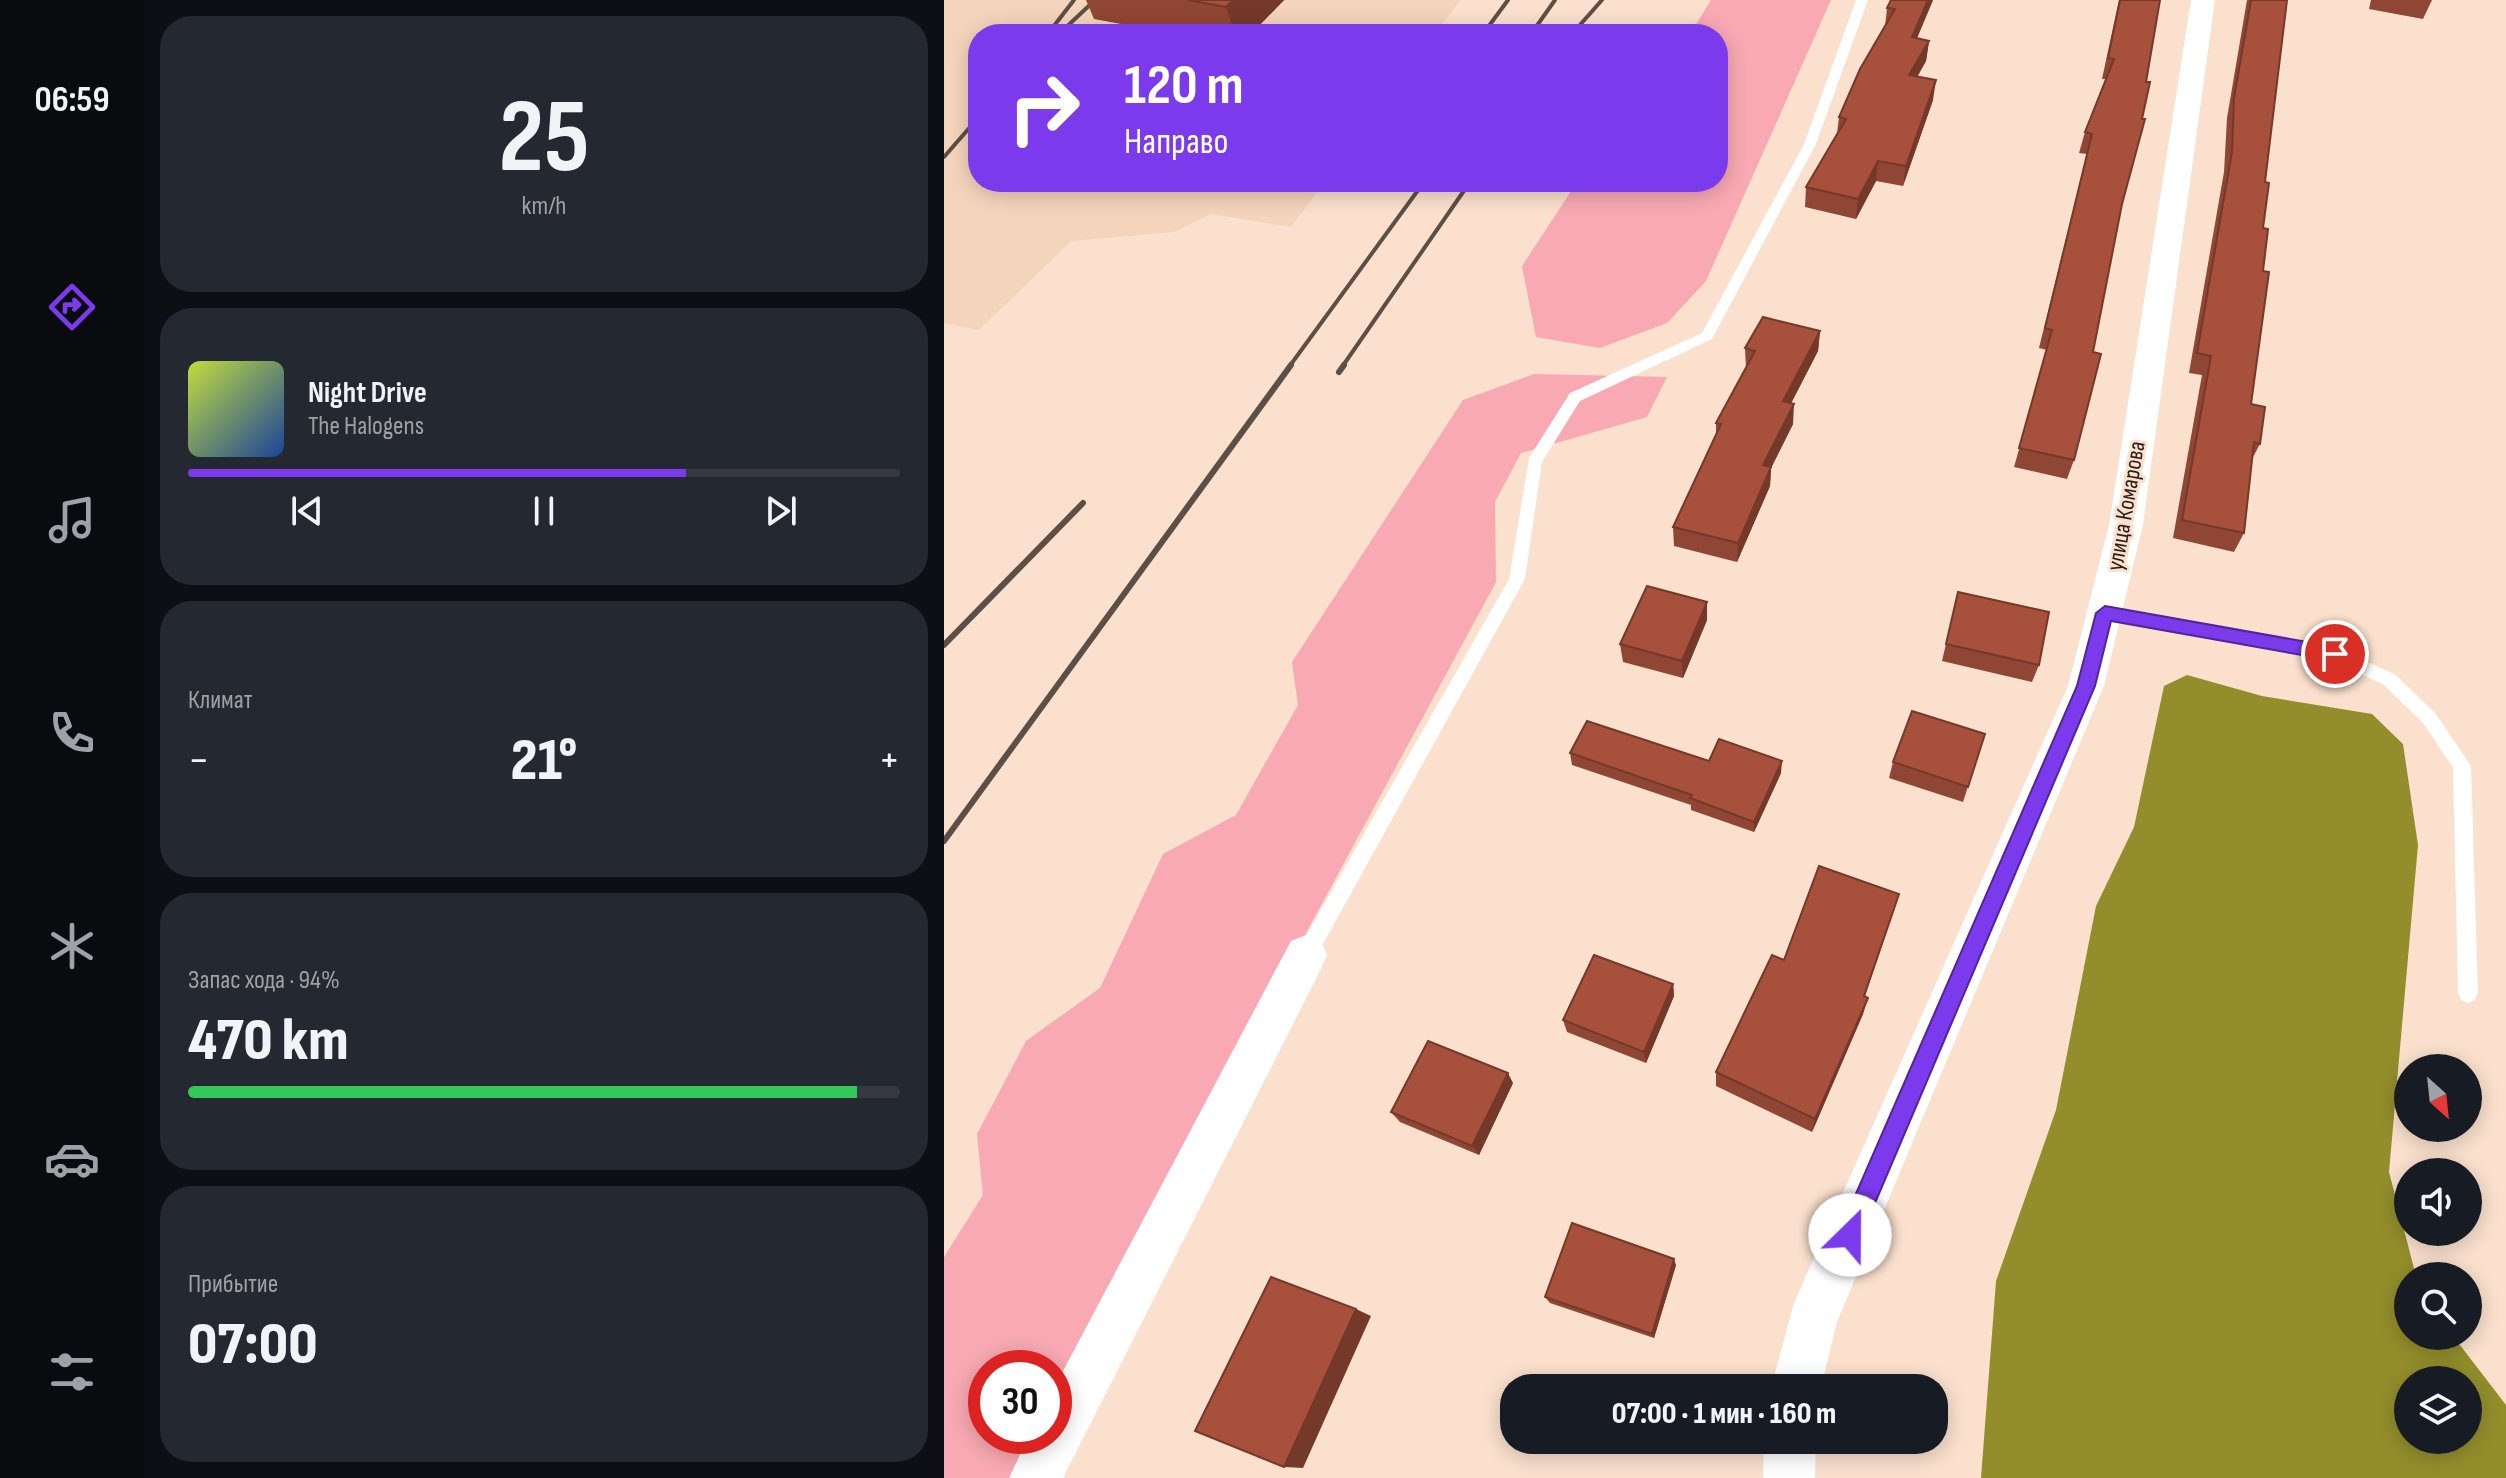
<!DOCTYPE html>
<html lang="ru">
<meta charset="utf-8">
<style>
:root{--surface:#171b24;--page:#242831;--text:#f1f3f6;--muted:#9ea1a6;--line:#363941;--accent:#7c3aed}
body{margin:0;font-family:"Sofia Sans Condensed",sans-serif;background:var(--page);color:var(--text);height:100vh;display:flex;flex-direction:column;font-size:30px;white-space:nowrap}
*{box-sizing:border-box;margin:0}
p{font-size:26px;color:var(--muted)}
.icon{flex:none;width:44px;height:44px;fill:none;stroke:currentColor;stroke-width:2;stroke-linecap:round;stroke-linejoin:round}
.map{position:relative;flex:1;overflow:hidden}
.side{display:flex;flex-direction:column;gap:16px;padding:16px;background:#0d0f14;width:800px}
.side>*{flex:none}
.hud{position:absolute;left:24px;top:24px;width:760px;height:168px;border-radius:32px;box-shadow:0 4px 20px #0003;background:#7c3aed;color:#fff;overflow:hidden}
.needle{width:52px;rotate:153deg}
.controls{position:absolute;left:1450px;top:1054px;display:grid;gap:16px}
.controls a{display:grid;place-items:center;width:88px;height:88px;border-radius:50%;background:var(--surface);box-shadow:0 4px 20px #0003;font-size:40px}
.speed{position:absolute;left:24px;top:1350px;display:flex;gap:16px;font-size:40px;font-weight:700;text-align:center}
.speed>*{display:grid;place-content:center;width:104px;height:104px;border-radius:50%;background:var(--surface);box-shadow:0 4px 20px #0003;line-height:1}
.speed .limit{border:12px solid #d22;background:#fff;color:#111}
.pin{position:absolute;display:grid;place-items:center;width:68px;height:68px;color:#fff;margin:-34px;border:4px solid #fff;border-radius:50%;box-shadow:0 2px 8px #0007}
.me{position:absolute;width:88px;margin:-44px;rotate:23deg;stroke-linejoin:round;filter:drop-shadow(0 0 6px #0008)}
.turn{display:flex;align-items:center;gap:28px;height:168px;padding:0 24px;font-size:36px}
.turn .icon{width:104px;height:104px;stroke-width:2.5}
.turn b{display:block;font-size:56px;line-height:68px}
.big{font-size:60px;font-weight:800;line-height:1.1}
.side .tile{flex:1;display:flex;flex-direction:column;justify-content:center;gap:12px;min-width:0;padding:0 28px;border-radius:32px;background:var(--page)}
.side .dial{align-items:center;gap:0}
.dial b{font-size:104px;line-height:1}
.song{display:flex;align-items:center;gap:24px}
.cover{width:96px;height:96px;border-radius:12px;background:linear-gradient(135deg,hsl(70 70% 55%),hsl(220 70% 35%))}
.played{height:8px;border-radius:4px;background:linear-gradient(90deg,var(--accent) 70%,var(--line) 70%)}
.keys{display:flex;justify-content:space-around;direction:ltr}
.heat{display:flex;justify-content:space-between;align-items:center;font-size:44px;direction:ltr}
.charge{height:12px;border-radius:6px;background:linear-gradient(90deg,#34c759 94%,var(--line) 0)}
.trip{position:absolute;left:556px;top:1374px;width:448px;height:80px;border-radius:32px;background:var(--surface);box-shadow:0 4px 20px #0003;font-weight:800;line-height:80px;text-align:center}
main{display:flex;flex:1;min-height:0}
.menu{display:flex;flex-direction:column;width:144px;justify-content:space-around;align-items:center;background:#090b0e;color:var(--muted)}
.menu .icon{width:56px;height:56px}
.menu .active{color:var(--accent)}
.menu b{font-size:36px;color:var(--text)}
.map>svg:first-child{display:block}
.built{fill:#f5d4bc}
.green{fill:#f8a9b3}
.water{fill:#938e2b;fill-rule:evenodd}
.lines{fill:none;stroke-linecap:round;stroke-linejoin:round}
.service{fill:#fff;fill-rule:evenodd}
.minor{fill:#fff;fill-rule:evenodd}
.rail-far1{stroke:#5d4f45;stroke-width:4}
.rail{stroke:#5d4f45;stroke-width:6}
.wall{fill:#904634}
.shaded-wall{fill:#75392a}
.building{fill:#a7513c;stroke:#75392a;stroke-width:2}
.route{fill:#7c3aed;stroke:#51269a;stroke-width:2}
.labels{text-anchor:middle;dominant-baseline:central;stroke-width:6;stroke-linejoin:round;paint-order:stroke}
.street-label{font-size:24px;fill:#281e17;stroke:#fae0cd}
</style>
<main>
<nav class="menu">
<b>06:59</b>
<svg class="icon active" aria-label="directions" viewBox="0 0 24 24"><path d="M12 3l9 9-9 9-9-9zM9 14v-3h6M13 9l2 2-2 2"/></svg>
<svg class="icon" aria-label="music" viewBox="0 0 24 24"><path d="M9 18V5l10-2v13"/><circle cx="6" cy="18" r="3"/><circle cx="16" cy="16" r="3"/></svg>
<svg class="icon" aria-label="phone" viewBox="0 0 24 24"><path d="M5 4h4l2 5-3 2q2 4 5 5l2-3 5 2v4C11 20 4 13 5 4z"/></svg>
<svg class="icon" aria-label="climate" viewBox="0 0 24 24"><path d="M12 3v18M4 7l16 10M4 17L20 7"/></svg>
<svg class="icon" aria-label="car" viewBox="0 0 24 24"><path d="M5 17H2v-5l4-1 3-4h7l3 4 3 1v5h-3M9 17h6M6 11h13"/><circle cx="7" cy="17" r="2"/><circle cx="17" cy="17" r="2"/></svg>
<svg class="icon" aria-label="filters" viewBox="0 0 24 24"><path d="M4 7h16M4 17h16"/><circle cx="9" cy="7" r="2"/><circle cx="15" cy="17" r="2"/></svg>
</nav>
<section class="side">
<div class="tile dial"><b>25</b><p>km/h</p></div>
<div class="tile">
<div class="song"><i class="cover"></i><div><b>Night Drive</b><p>The Halogens</p></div></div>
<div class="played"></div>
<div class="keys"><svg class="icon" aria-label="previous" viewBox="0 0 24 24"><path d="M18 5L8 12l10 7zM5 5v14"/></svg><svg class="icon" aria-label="pause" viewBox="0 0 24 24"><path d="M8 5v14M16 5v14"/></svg><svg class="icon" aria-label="next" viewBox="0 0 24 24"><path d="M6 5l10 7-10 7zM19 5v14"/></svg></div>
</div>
<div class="tile"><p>Климат</p>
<div class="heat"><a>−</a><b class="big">21°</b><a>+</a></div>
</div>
<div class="tile"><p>Запас хода · 94%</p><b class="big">470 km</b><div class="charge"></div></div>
<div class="tile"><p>Прибытие</p><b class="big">07:00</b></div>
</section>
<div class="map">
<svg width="1562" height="1478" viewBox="0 0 1562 1478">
<rect width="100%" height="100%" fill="#fae0cd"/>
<path class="built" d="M0,0H516L491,34H34V182H381L347,227L267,214L230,232L127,241L35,330L0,323Z"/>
<path class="green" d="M767,0H887L762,281L723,323L656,348L592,337L578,266L633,182H774V34H746Z
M590,374L723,377L703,417L577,453L551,502L552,582L110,1399V1368H42V1436H90L67,1478H0V1257L39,1195L33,1134L82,1041L156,988L219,854L292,815L354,705L348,662L519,400Z"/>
<path class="water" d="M1243,675L1318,696L1428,714L1459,744L1474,845L1445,1172L1472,1276H1464V1336H1509L1562,1405V1478H1037L1052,1281L1112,1110L1152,906L1190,827L1220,686ZM1464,1380H1524V1440H1464Z"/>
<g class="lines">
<path class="service" d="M912,0H924L872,144L768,339L636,401L598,462L581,579L369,962L362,964L355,962L352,955L355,948L565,579L585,458L626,393L758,333L860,144Z
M1161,606L1391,647L1452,675L1492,714L1527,766L1534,993L1531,1000L1524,1003L1517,1000L1514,993L1509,768L1480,724L1440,685L1388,660L1161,620L1153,613Z"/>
<path class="minor" d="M1247,0H1271L1199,525L1160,686L893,1322L877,1388H827L850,1303L1124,686L1165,525Z
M362,935L377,941L383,955L377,969L119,1478H65L85,1436H110V1388L347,941Z
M820,1440H872L871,1478H819Z"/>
<path class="rail-far1" d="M106,31L130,0
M115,34L151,0
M539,34L564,0
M587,34L611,0
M628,34L658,0
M0,157L34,118
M422,187L426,182
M345,367L480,182
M398,367L526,182"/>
<path class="rail" d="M395,372L400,365
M0,645L139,503
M0,841L347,365"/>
</g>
<path class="wall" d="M142,0H340L307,34H231L150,19Z
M947,0H989L973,38L985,41L982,61L973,77L989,100L959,186L932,181L912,219L861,207L862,187L893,134L895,117L941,27L943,8Z
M1175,0H1216L1149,352L1130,460L1123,479L1070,467L1103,350L1095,348L1143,154L1135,153L1141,132L1162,79H1158Z
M1303,0H1343L1321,182L1319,271L1307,404L1316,444L1308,459L1300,533L1290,552L1229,538L1258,375L1245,373L1280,172L1283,118Z
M1427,0H1488L1479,19L1425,9Z
M876,331L874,351L847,403L849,424L827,468L826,486L793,562L730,546L729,527L772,434V423L802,369L801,348Z
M1014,592L1095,665L1088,682L998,661Z
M763,620L739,678L679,662L676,644Z
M1041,734L1019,802L945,778L949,762Z
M626,753L765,761L837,773L810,832L747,810V805L628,765Z
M955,894L921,996L919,1014L868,1132L772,1086V1072L840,960Z
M729,984L730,996L702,1063L623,1032L619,1020Z
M569,1083L535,1155L456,1122L447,1112Z
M732,1265L710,1338L606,1303L601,1297Z"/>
<path class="shaded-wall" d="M289,0H340L307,34H291L282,7Z
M984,0H989L965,57L968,37Z
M985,41L982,61L963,95L965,75Z
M992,80L989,100L959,186L962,166Z
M934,161L932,181L912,219L914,199Z
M876,331L874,351L838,421L839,401Z
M850,404L849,424L827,468L826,486L793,562L794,543L819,465Z
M763,602V620L739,678L738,661Z
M838,761L837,773L810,832V822Z
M955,894L949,913L915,1012L920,996Z
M729,984L730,996L702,1063L700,1052Z
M924,998L919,1014L868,1132L871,1119Z
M564,1073L569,1083L535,1155L528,1146Z
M730,1259L732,1265L710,1338L708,1334Z
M412,1309L427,1316L359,1468L340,1467Z"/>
<path class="building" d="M244,0H289L282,7Z
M947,0H984L968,37L985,41L965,75L992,80L962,166L934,161L914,199L862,187L902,119L895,117L916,69L951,9L943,8Z
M1176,0H1216L1202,82H1206L1198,119H1201L1178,204L1149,352L1157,354L1130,460L1075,448L1108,330L1101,328L1148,134L1141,132L1170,59L1164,58Z
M1307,0H1343L1321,182L1325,183L1319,228L1324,229L1319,271L1325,272L1307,404L1321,407L1316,444L1310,442L1300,533L1238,520L1267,356L1253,353L1288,152L1290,98Z
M819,317L876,331L839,401L850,404L819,465L827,467L794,543L729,527L777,424L772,423L811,351L801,348Z
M703,586L763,602L738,661L676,644Z
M1014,592L1105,612L1095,665L1002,644Z
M968,711L1041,734L1024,787L949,762Z
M643,721L765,761L775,739L838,761L810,822L746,798L748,795L626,753Z
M875,866L955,894L920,996L924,998L871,1119L772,1072L828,955L840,960Z
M650,955L729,984L700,1052L619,1020Z
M484,1041L564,1073L528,1146L447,1112Z
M628,1223L730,1259L708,1334L601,1297Z
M327,1277L412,1309L340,1467L251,1431Z"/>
<path class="route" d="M1161,606L1391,647L1399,654L1391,661L1167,621L1151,686L914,1243L906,1246L897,1243L894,1235L1133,686L1152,613Z"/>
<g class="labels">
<g class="street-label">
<text transform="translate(1182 506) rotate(-80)">улица Комарова</text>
</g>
</g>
</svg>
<div class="controls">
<a><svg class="needle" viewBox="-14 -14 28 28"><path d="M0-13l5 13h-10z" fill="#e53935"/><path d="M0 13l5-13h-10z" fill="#9ea1a6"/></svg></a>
<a><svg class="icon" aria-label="sound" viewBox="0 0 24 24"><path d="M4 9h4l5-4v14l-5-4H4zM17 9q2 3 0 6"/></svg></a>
<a><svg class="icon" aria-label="search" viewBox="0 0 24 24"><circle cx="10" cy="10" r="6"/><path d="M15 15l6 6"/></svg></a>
<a><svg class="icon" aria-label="layers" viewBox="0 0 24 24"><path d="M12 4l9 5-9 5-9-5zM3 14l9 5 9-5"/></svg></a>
</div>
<div class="speed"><div class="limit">30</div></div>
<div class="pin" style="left:1391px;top:654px;background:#d93025"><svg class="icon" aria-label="arrive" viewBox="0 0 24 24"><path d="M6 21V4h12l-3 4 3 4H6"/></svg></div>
<svg class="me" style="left:906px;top:1235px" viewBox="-20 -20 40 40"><circle r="19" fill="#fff"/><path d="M0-13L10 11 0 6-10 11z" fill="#7c3aed"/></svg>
<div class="trip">07:00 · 1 мин · 160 m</div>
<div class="hud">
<div class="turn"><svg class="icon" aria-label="right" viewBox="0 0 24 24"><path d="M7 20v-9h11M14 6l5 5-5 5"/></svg><div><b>120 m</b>Направо</div></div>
</div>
</div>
</main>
